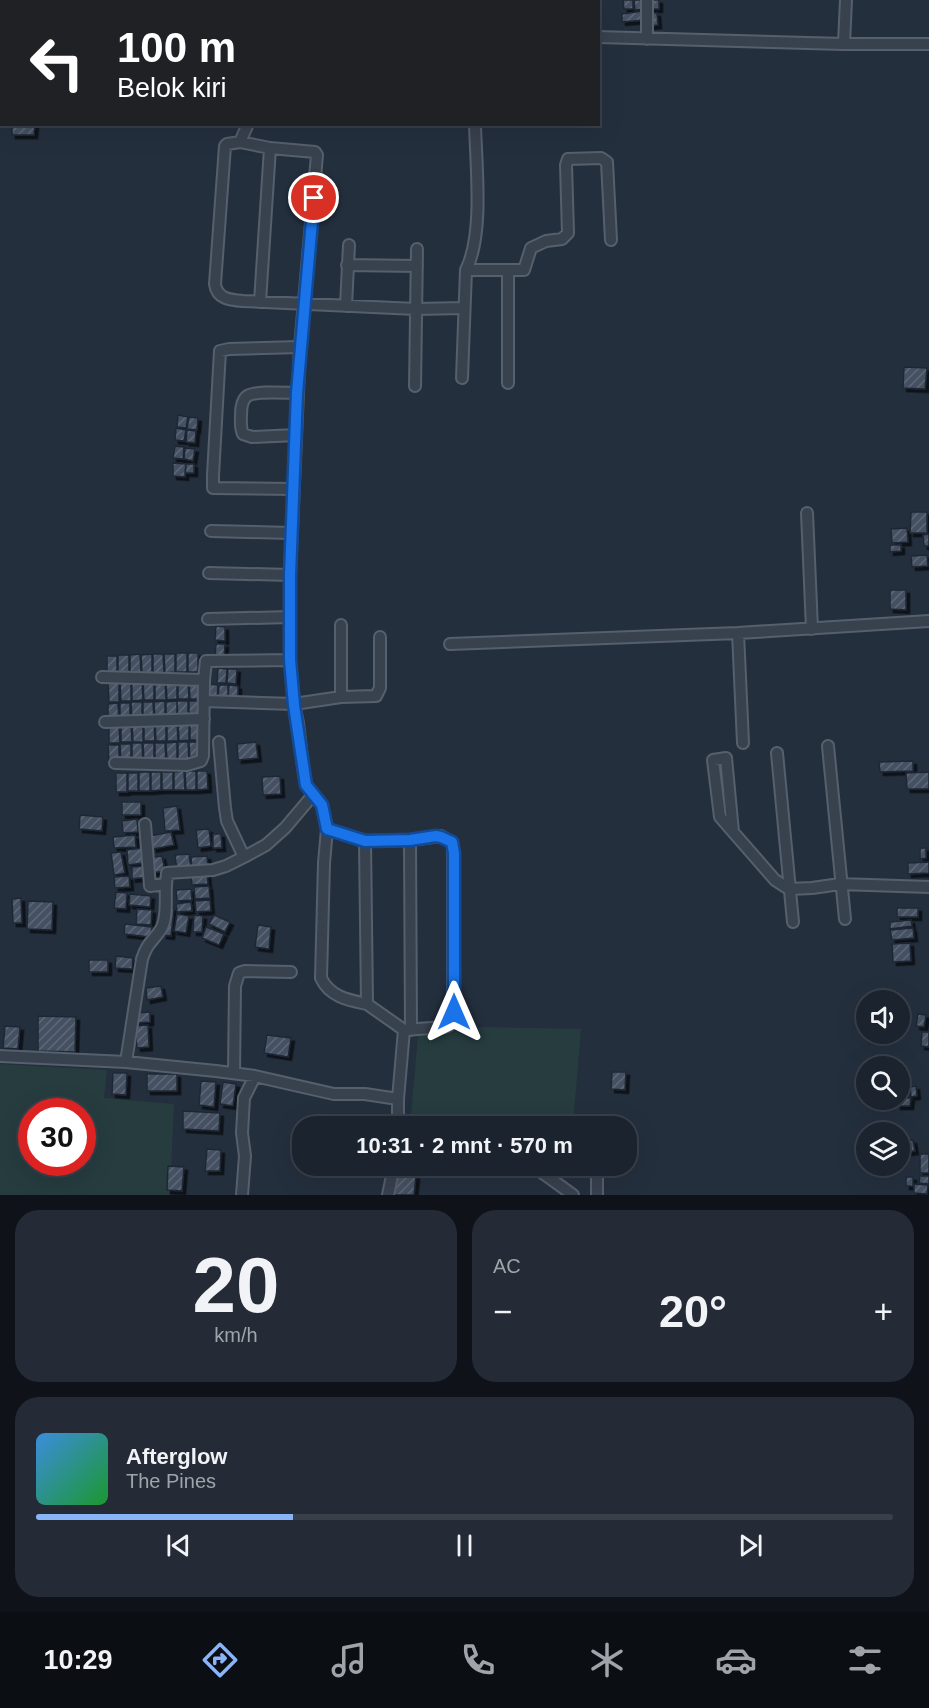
<!DOCTYPE html>
<html lang="id">
<meta charset="utf-8">
<style>
:root{--surface:#1b232e;--page:#242b36;--text:#f1f3f6;--muted:#a0a4aa;--line:#39404a;--accent:#8ab4f8}
body{margin:0;font-family:Helvetica,sans-serif;background:var(--page);color:var(--text);height:100vh;display:flex;flex-direction:column;font-size:22px;white-space:nowrap}
*{box-sizing:border-box;margin:0}
p{font-size:20px;color:var(--muted)}
.icon{flex:none;width:33px;height:33px;fill:none;stroke:currentColor;stroke-width:2;stroke-linecap:round;stroke-linejoin:round}
.map{position:relative;height:1195px;overflow:hidden}
.panel{display:flex;flex-direction:column;gap:15px;padding:15px;background:#0f1319;flex:1}
.panel>*{flex:none}
.hud{position:absolute;left:0px;top:0px;width:600px;height:126px;box-shadow:0 6px 24px #0002,0 0 0 2px var(--line);background:#202124;color:#fff;overflow:hidden}
.fabs{position:absolute;left:856px;top:990px;display:grid;gap:12px}
.fabs a{display:grid;place-items:center;width:54px;height:54px;border-radius:50%;background:var(--surface);box-shadow:0 6px 24px #0002,0 0 0 2px var(--line);font-size:30px}
.speed{position:absolute;left:18px;top:1098px;display:flex;gap:12px;font-size:30px;font-weight:700;text-align:center}
.speed>*{display:grid;place-content:center;width:78px;height:78px;border-radius:50%;background:var(--surface);box-shadow:0 6px 24px #0002,0 0 0 2px var(--line);line-height:1}
.speed .limit{border:9px solid #d22;background:#fff;color:#111}
.pin{position:absolute;display:grid;place-items:center;width:51px;height:51px;color:#fff;margin:-26px;border:3px solid #fff;border-radius:50%;box-shadow:0 2px 6px #0007}
.me{position:absolute;width:66px;margin:-33px;rotate:0deg;stroke-linejoin:round;filter:drop-shadow(0 0 4px #0008)}
.turn{display:flex;align-items:center;gap:21px;height:126px;padding:0 18px;font-size:27px}
.turn .icon{width:78px;height:78px;stroke-width:2.5}
.turn b{display:block;font-size:42px;line-height:51px}
.big{font-size:45px;font-weight:700;line-height:1.1}
.panel .widget{flex:1;display:flex;flex-direction:column;justify-content:center;gap:9px;min-width:0;padding:0 21px;border-radius:24px;background:var(--page)}
.panel .dial{align-items:center;gap:0}
.dial b{font-size:78px;line-height:1}
.song{display:flex;align-items:center;gap:18px}
.cover{width:72px;height:72px;border-radius:9px;background:linear-gradient(135deg,hsl(210 70% 55%),hsl(130 70% 35%))}
.played{height:6px;border-radius:3px;background:linear-gradient(90deg,var(--accent) 30%,var(--line) 30%)}
.keys{display:flex;justify-content:space-around;direction:ltr}
.heat{display:flex;justify-content:space-between;align-items:center;font-size:33px;direction:ltr}
.panel .tiles{flex:1;display:grid;gap:15px;grid-template-columns:1fr 1fr}
.widget:last-child{grid-column:span 2}
.trip{position:absolute;left:292px;top:1116px;width:345px;height:60px;border-radius:24px;background:var(--surface);box-shadow:0 6px 24px #0002,0 0 0 2px var(--line);font-weight:700;line-height:60px;text-align:center}
.menu{display:flex;height:96px;justify-content:space-around;align-items:center;background:#0b0e12;color:var(--muted)}
.menu .icon{width:42px;height:42px}
.menu .active{color:var(--accent)}
.menu b{font-size:27px;color:var(--text)}
.map>svg:first-child{display:block}
.grass{fill:#263c3f;fill-rule:evenodd}
.building{fill:url(#building-hatch);stroke:#1f2835;stroke-width:1.5;filter:url(#shadow)}
.lines{fill:none;stroke-linecap:round;stroke-linejoin:round}
.minor-casing{stroke:#565f6c;stroke-width:14}
.minor{stroke:#38414e;stroke-width:10}
.route-casing{stroke:#114b97;stroke-width:15}
.route{stroke:#1a73e8;stroke-width:10}
</style>
<div class="map">
<svg width="929" height="1195" viewBox="0 0 929 1195">
<defs>
<pattern id="building-hatch" width="6" height="6" patternUnits="userSpaceOnUse" patternTransform="scale(1.5)"><rect width="6" height="6" fill="#455162"/><path d="M-1 1l2-2M0 6l6-6M5 7l2-2" fill="none" stroke="#5d6877"/></pattern>
<filter id="shadow"><feDropShadow dx="3.5" dy="3.5" stdDeviation="0" flood-color="#0009"/></filter>
</defs>
<rect width="100%" height="100%" fill="#242f3e"/>
<path class="grass" d="M484,1027L581,1029L573,1126H410L418,1036Z
M0,1064L107,1070L104,1098L174,1104L170,1195H0ZM32,1112H82V1162H32Z"/>
<path class="building" d="M623,0H633V9H624Z
M634,0H642L643,9L635,10Z
M650,0H659V9H650Z
M643,11L645,20L622,22V14Z
M650,13H657L658,25L650,26Z
M12,124H35L34,135H12Z
M904,367L927,368L925,389L903,388Z
M178,415L188,417L186,428L177,427Z
M189,417L198,418L197,430L187,429Z
M176,428L186,430L184,441L175,440Z
M187,430L196,431L195,443L186,442Z
M175,446L184,447L183,459L173,458Z
M185,448L195,449L193,461L184,459Z
M173,463L186,464L185,477L173,476Z
M186,464H194V473H185Z
M911,512H927V533H910Z
M907,528L908,542L892,543L891,529Z
M929,534V546H924L923,535Z
M890,545H901V551L890,552Z
M927,555L928,566L912,567L911,556Z
M890,590H906V610L890,609Z
M216,626L225,627V641L215,640Z
M216,644H225L224,658H215Z
M176,653H187V672H176Z
M188,653H198V672H188Z
M140,654L141,673H130V655Z
M152,654V673H142L141,655Z
M153,654H163L164,673H153Z
M164,654H175V672L165,673Z
M118,655H129V674H118Z
M107,656H117V674L107,675Z
M218,668L227,669L226,683H217Z
M228,669H237L236,684L227,683Z
M188,680L189,699H178V681Z
M200,680V699H190L189,681Z
M154,681V700H144L143,682Z
M155,681H165L166,700H155Z
M166,681H177V699L167,700Z
M120,682H131V701H121Z
M132,682H142L143,700L132,701Z
M108,683H119V702H109Z
M209,684L218,685L217,699L208,698Z
M219,685H228V699H218Z
M229,685L238,686V700L228,699Z
M165,701V720H155L154,702Z
M177,701V720H166V702Z
M177,701H188V719L178,720Z
M189,701H200V719L189,720Z
M131,702H142V721H132Z
M143,702H153L154,720L143,721Z
M118,703L119,722H108V704Z
M120,703H130V721L120,722Z
M155,722H166V741H156Z
M167,722H177L178,741H167Z
M178,722H189V740L179,741Z
M190,722H201V740H190Z
M131,723L132,742H121V724Z
M132,723H143V742H133Z
M144,723H154L155,741H144Z
M109,724H119L120,743H109Z
M177,742V761H167L166,743Z
M178,742H188L189,761H178Z
M189,742H200V761H190Z
M256,742L258,758L238,760L237,744Z
M132,743H142L143,762H132Z
M143,743H154V762H144Z
M155,743H165L166,761H155Z
M120,744H131V762L121,763Z
M108,745H119V763H109Z
M913,761V771L880,772L879,762Z
M184,771L185,790H174V772Z
M185,771H196V790H186Z
M197,771H207L208,789L197,790Z
M139,772H150V791H139Z
M151,772H161V790L151,791Z
M162,772H173V790H162Z
M929,772V789H907L906,773Z
M116,773H127V792H116Z
M128,773H138V791H128Z
M280,776L281,794L263,795L262,777Z
M122,802H141V815H122Z
M177,806L180,830L165,831L163,808Z
M80,815L103,817L102,831L79,829Z
M137,819L138,832L123,833L122,821Z
M209,829L211,846L198,848L196,830Z
M171,832L174,845L153,849L150,836Z
M213,834H221L222,848H213Z
M135,835L136,847L114,848L113,837Z
M142,848L143,863L128,865L127,850Z
M920,848H926V858L920,859Z
M121,852L125,873L114,875L111,853Z
M189,854L191,869L177,871L175,855Z
M162,856L165,871L152,873L149,858Z
M207,856L208,868L192,869L191,857Z
M929,862V873L908,874V863Z
M147,866L148,877L132,879V867Z
M207,872L208,884L192,885L191,874Z
M129,876L130,887L115,888L114,877Z
M209,886L210,898L195,899L194,887Z
M191,889L192,900L177,901L176,890Z
M116,892L127,893L126,909L114,908Z
M130,894L151,896L150,907L129,905Z
M21,898L22,923H13L12,899Z
M210,900L211,911L196,912L195,901Z
M28,901L53,902L52,930L27,929Z
M191,902L192,911L177,912L176,904Z
M167,907L174,908L171,936L163,935Z
M897,908H918V917H897Z
M137,909L152,910L151,925L136,924Z
M177,914L189,916L186,933L174,931Z
M194,915L203,916L202,932H193Z
M214,915L230,922L225,932L209,924Z
M911,920L912,926L890,929V922Z
M125,924L152,927L150,937L124,934Z
M258,925L271,927L269,949L255,947Z
M206,927L224,934L219,945L202,938Z
M913,928L914,938L892,940L890,930Z
M910,943L911,961L893,962L892,944Z
M116,956L133,958L132,969L115,968Z
M89,960H108V972H89Z
M161,986L163,997L147,1000L146,988Z
M150,1012V1022L136,1023L135,1013Z
M918,1014L926,1015L924,1027L916,1026Z
M38,1016L76,1017L75,1052L38,1051Z
M148,1025L149,1047L137,1048L135,1026Z
M5,1026L20,1027L18,1049L3,1048Z
M922,1032H929V1047L921,1046Z
M267,1035L291,1038L288,1057L264,1053Z
M872,1056H890V1066H871Z
M612,1072H626L625,1090L611,1089Z
M113,1073H127L126,1095L112,1094Z
M147,1074H177V1091H147Z
M201,1081L216,1082L214,1107L199,1105Z
M223,1082L236,1084L233,1106L220,1104Z
M909,1086V1097H900V1087Z
M916,1086L917,1096L911,1097L910,1087Z
M900,1098H911L910,1106H897V1100Z
M183,1111L220,1113L219,1131L183,1129Z
M913,1140L915,1151L900,1153V1141Z
M207,1149L221,1150L220,1171H205Z
M920,1154H929V1173H920Z
M168,1166L184,1167L182,1191L167,1190Z
M396,1173L416,1176L414,1195H394Z
M920,1176H929V1184L919,1183Z
M906,1177H913V1186H906Z
M914,1184L928,1185L927,1194L914,1193Z"/>
<g class="lines">
<defs>
<path id="minor" d="M103,0V2
M647,0V39
M10,2V0
M162,2V0
M377,2V0
M0,37H2
M598,37L844,44H929
M844,44L846,0
M248,124L240,142L227,144L225,146L215,284C217,299 230,300 243,301L416,309L464,308
M240,142L270,148L315,152L317,155L300,347L290,575V660L294,704L298,723L303,767L306,785L322,805L327,829L324,863L321,978C330,997 348,1000 367,1004
M347,265L417,266
M466,270H524L531,248L546,241L562,239L568,233L566,165L568,159L601,158L607,162L611,240
M260,302L270,148
M346,306L349,245
M462,378L466,270C484,234 476,166 475,124
M508,383V270
M415,386L417,249
M296,435L252,437L243,434C240,428 241,422 241,415C241,410 242,401 246,397C253,390 287,393 297,393
M293,489L213,488V475L220,351L229,349L300,347
M807,513L812,629
M211,531L291,533
M209,573L290,575
M208,619L290,617
M738,633L743,743
M450,644L738,633L929,621
M102,677L204,680
M341,697V625
M205,701L294,704L341,697L376,696L380,688V637
M105,722L204,719
M219,742L225,808L227,821L244,857
M828,746L845,919
M777,753L793,922
M115,763L187,765L201,761L203,756L204,680L206,661L290,660
M145,824L150,886L166,884L167,873L213,870L226,866L244,857L266,845L285,828L313,795
M327,829L365,841L410,840L441,836L450,841L453,846V1020L450,1025L445,1027L404,1030L398,1099
M733,832L726,758L713,760L720,817L775,880L789,889L812,888L840,884L929,887
M410,840L411,1030
M365,841L367,1004L404,1030
M0,1056L126,1062L216,1071L255,1076L334,1094H365L398,1099V1126
M126,1062L142,959C148,941 152,943 161,929C168,918 165,897 166,884
M234,1073L235,986L239,973L245,971L291,972
M533,1166L573,1195
M242,1195L245,1156L242,1133L244,1098L255,1076
M388,1195L394,1166
M597,1195V1166"/>
</defs>
<use href="#minor" class="minor-casing"/>
<use href="#minor" class="minor"/>
</g>
<g class="lines">
<defs>
<path id="route" d="M314,198L297,393L290,575V660L294,705L306,785L322,805L327,829L365,841L410,840L436,836L441,837L452,842L454,853V1012"/>
</defs>
<use href="#route" class="route-casing"/>
<use href="#route" class="route"/>
</g>
</svg>
<div class="fabs">
<a><svg class="icon" aria-label="sound" viewBox="0 0 24 24"><path d="M4 9h4l5-4v14l-5-4H4zM17 9q2 3 0 6"/></svg></a>
<a><svg class="icon" aria-label="search" viewBox="0 0 24 24"><circle cx="10" cy="10" r="6"/><path d="M15 15l6 6"/></svg></a>
<a><svg class="icon" aria-label="layers" viewBox="0 0 24 24"><path d="M12 4l9 5-9 5-9-5zM3 14l9 5 9-5"/></svg></a>
</div>
<div class="speed"><div class="limit">30</div></div>
<div class="pin" style="left:314px;top:198px;background:#d93025"><svg class="icon" aria-label="arrive" viewBox="0 0 24 24"><path d="M6 21V4h12l-3 4 3 4H6"/></svg></div>
<svg class="me" style="left:454px;top:1012px" viewBox="-20 -20 40 40"><path d="M0-17L14 15 0 8-14 15z" fill="#1a73e8" stroke="#fff" stroke-width="4"/></svg>
<div class="trip">10:31 · 2 mnt · 570 m</div>
<div class="hud">
<div class="turn"><svg class="icon" aria-label="left" viewBox="0 0 24 24"><path d="M17 20v-9H6M10 6l-5 5 5 5"/></svg><div><b>100 m</b>Belok kiri</div></div>
</div>
</div>
<section class="panel">
<div class="tiles">
<div class="widget dial"><b>20</b><p>km/h</p></div>
<div class="widget"><p>AC</p>
<div class="heat"><a>−</a><b class="big">20°</b><a>+</a></div>
</div>
<div class="widget">
<div class="song"><i class="cover"></i><div><b>Afterglow</b><p>The Pines</p></div></div>
<div class="played"></div>
<div class="keys"><svg class="icon" aria-label="previous" viewBox="0 0 24 24"><path d="M18 5L8 12l10 7zM5 5v14"/></svg><svg class="icon" aria-label="pause" viewBox="0 0 24 24"><path d="M8 5v14M16 5v14"/></svg><svg class="icon" aria-label="next" viewBox="0 0 24 24"><path d="M6 5l10 7-10 7zM19 5v14"/></svg></div>
</div>
</div>
</section>
<nav class="menu">
<b>10:29</b>
<svg class="icon active" aria-label="directions" viewBox="0 0 24 24"><path d="M12 3l9 9-9 9-9-9zM9 14v-3h6M13 9l2 2-2 2"/></svg>
<svg class="icon" aria-label="music" viewBox="0 0 24 24"><path d="M9 18V5l10-2v13"/><circle cx="6" cy="18" r="3"/><circle cx="16" cy="16" r="3"/></svg>
<svg class="icon" aria-label="phone" viewBox="0 0 24 24"><path d="M5 4h4l2 5-3 2q2 4 5 5l2-3 5 2v4C11 20 4 13 5 4z"/></svg>
<svg class="icon" aria-label="climate" viewBox="0 0 24 24"><path d="M12 3v18M4 7l16 10M4 17L20 7"/></svg>
<svg class="icon" aria-label="car" viewBox="0 0 24 24"><path d="M5 17H2v-5l4-1 3-4h7l3 4 3 1v5h-3M9 17h6M6 11h13"/><circle cx="7" cy="17" r="2"/><circle cx="17" cy="17" r="2"/></svg>
<svg class="icon" aria-label="filters" viewBox="0 0 24 24"><path d="M4 7h16M4 17h16"/><circle cx="9" cy="7" r="2"/><circle cx="15" cy="17" r="2"/></svg>
</nav>
